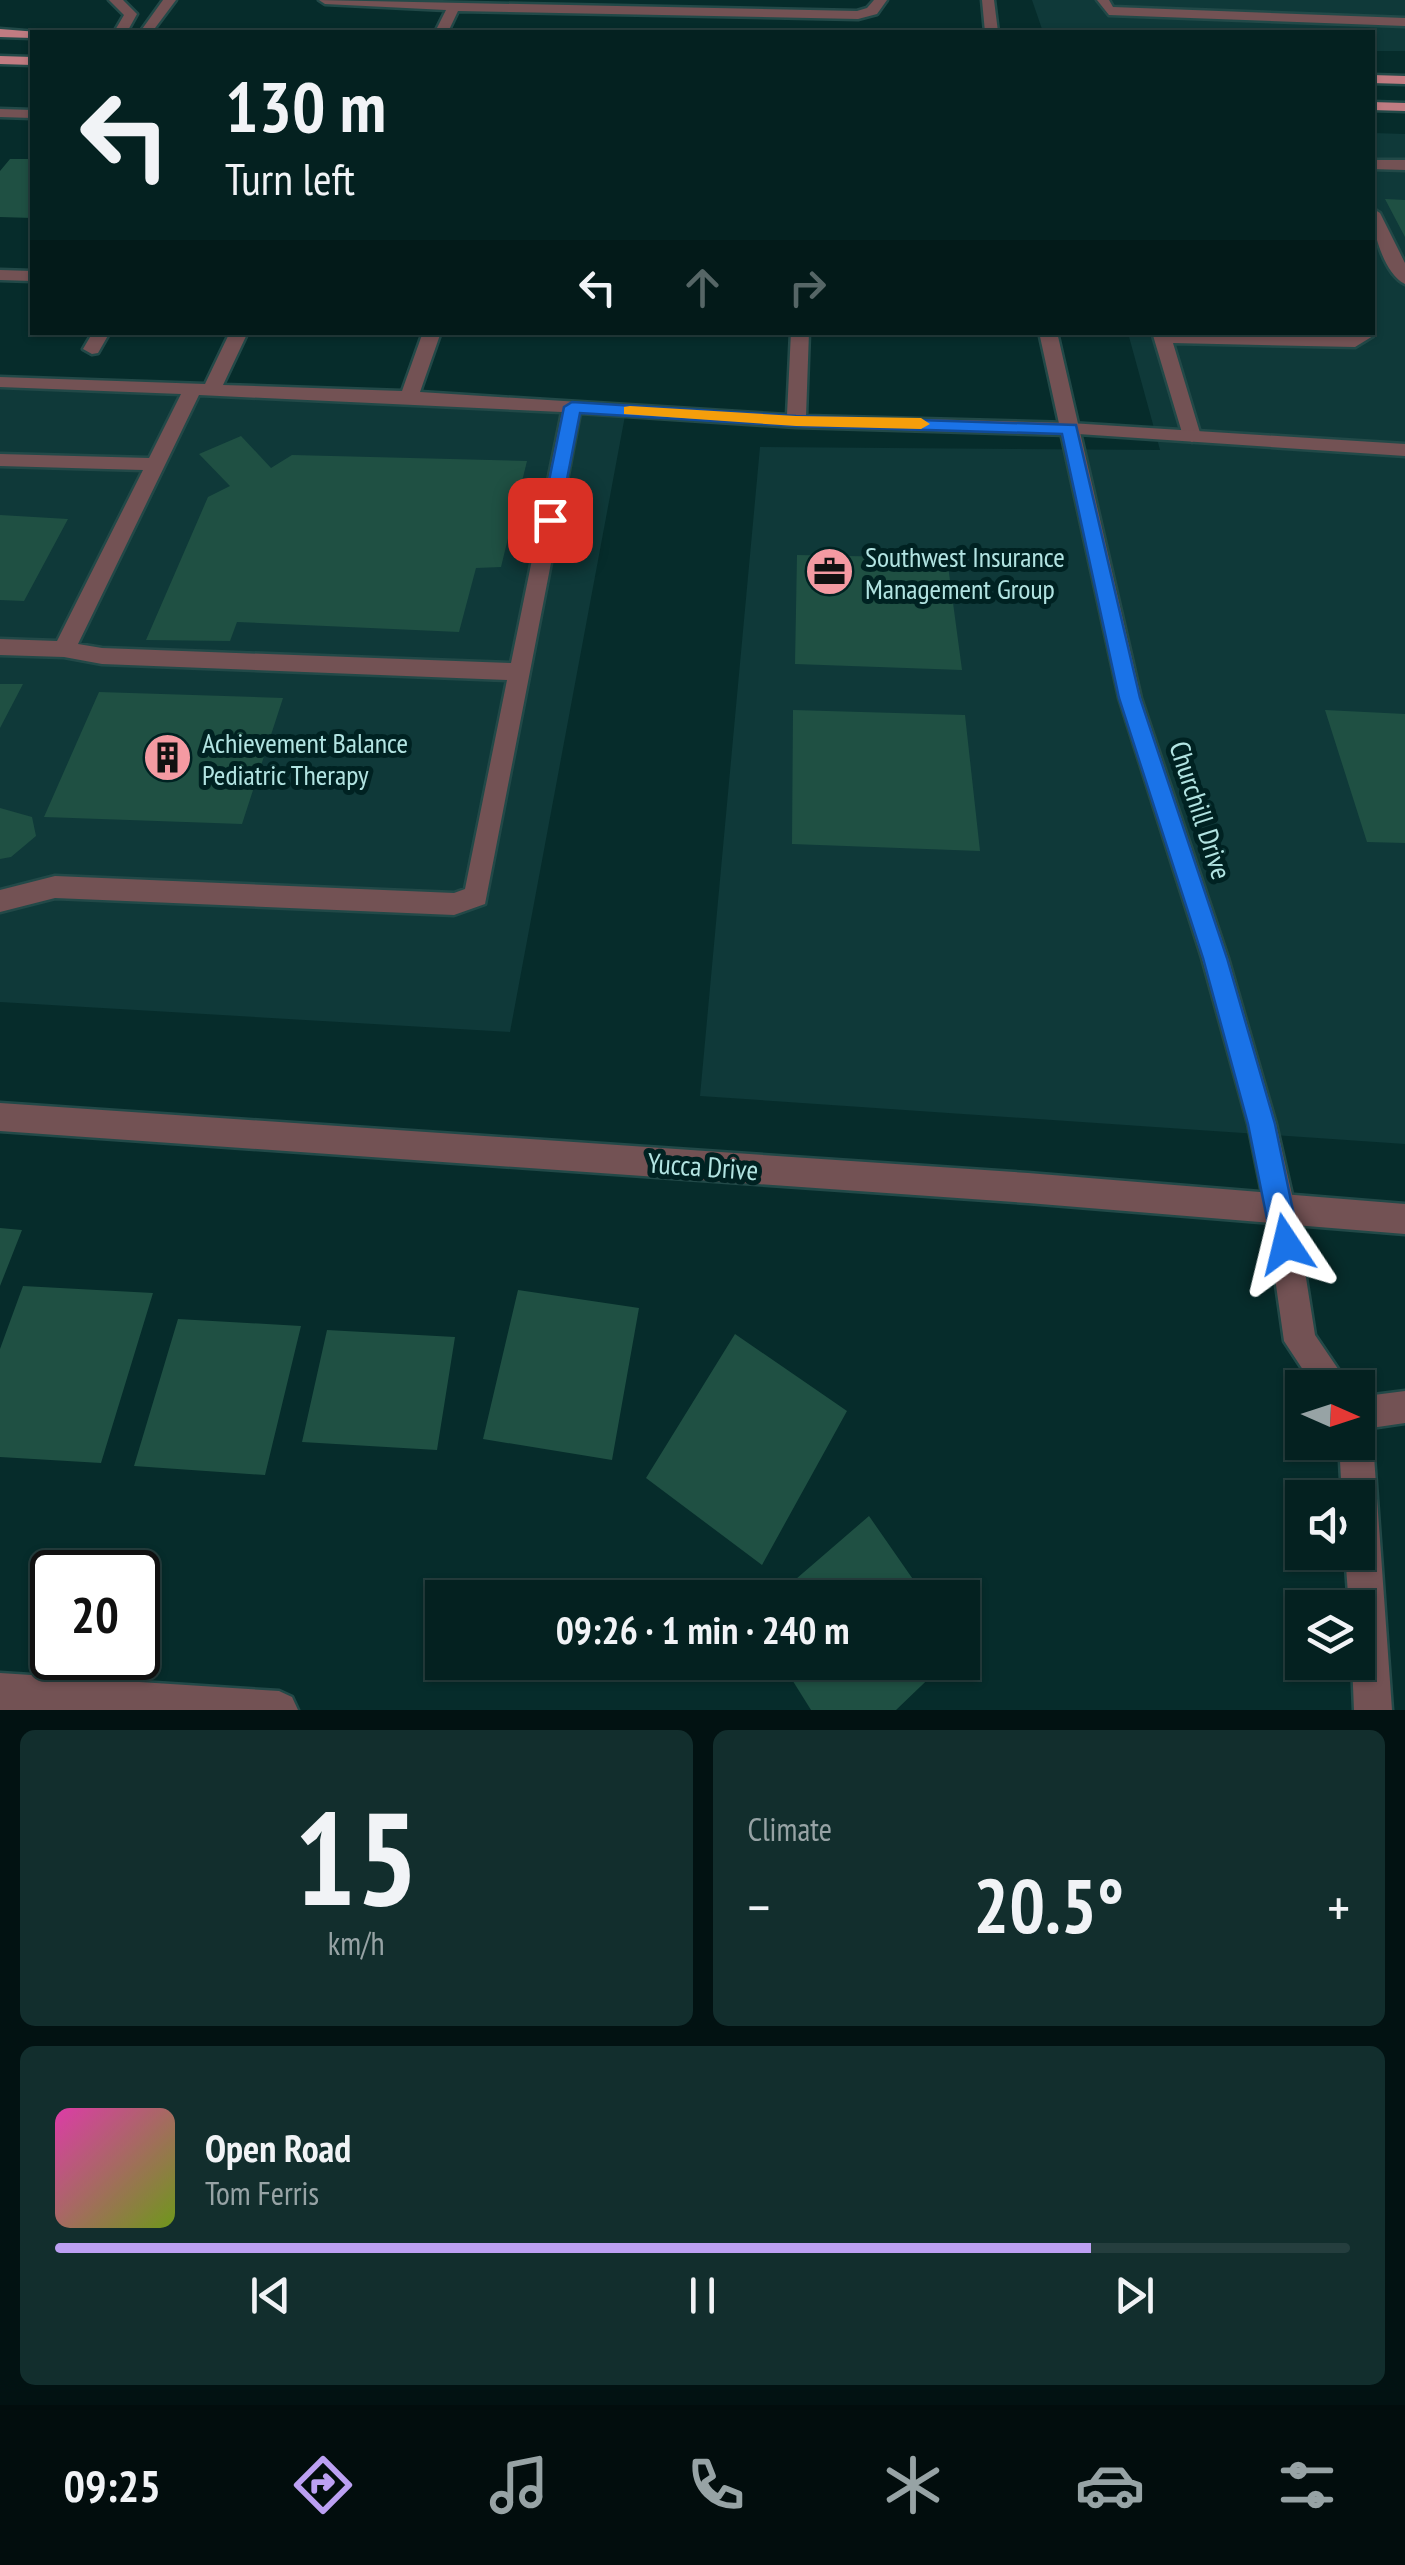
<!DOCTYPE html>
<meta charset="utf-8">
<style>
:root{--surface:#042120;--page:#122e2d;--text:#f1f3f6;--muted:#97a3a5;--line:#253e3e;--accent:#bca0f2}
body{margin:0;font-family:"PT Sans Narrow",sans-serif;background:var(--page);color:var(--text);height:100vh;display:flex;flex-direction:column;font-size:38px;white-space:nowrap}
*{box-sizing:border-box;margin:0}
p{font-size:32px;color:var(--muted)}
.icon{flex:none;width:55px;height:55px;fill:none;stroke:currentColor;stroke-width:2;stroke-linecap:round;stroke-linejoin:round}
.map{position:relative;height:1710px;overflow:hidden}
.panel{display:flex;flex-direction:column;gap:20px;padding:20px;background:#021212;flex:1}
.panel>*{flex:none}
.guide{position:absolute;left:30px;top:30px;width:1345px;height:305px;border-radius:0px;box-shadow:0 2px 8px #0004,0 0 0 2px var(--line);background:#042120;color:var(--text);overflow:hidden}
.needle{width:65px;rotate:93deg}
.fabs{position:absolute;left:1285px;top:1370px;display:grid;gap:20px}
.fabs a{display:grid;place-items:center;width:90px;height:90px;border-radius:0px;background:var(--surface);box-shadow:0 2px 8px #0004,0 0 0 2px var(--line);font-size:50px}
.speed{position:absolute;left:30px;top:1550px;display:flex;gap:20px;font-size:50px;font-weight:700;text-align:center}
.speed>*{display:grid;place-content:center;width:130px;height:130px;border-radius:50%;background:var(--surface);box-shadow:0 2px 8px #0004,0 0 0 2px var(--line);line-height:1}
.speed .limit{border:5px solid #111;border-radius:15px;background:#fff;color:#111}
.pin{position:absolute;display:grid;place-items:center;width:85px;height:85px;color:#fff;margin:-42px;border-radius:20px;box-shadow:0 5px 15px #0006}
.me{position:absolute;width:110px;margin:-55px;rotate:350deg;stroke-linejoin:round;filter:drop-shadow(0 0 8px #0008)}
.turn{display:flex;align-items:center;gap:35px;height:210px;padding:0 30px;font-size:45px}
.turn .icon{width:130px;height:130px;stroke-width:2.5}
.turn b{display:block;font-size:70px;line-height:85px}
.lanes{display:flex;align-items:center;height:95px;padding:0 30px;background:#0003;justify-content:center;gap:50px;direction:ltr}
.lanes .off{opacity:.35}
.big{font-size:75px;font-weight:800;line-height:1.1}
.panel .widget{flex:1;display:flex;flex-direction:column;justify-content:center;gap:15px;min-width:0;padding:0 35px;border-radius:15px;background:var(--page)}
.panel .dial{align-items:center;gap:0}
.dial b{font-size:130px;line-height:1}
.song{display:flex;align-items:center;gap:30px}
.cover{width:120px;height:120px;border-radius:15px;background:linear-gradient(135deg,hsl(320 70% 55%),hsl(80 70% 35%))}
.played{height:10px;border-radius:5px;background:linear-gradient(90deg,var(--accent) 80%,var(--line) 80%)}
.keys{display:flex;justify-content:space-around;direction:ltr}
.heat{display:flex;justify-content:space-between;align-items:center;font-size:55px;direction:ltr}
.panel .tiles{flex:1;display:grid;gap:20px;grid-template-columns:1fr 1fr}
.widget:last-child{grid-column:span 2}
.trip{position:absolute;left:425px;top:1580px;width:555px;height:100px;border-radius:0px;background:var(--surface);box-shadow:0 2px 8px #0004,0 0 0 2px var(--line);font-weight:800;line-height:100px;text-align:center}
.tabs{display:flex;height:160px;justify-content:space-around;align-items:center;background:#020d0d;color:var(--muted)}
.tabs .icon{width:70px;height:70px}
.tabs .current{color:var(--accent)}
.tabs b{font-size:45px;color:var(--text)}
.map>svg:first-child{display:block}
.built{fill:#0f3939}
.building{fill:#1f5043}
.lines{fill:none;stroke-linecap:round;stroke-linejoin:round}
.service-casing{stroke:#224948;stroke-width:5}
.minor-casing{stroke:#224948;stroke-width:5}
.tertiary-casing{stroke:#224948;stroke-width:5}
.primary-casing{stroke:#224948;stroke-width:5}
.service{fill:#735254;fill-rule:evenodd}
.minor{fill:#735254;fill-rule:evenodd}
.tertiary{fill:#735254;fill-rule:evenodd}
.primary{fill:#c17c82;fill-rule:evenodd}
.route{fill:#1a73e8;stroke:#114b97;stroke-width:2.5}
.slow{fill:#f59e0b}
.labels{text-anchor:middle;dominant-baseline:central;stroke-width:10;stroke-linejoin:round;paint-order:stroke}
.poi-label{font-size:28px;fill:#b2e4e2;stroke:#022;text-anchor:start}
.street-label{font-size:28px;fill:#b2e4e2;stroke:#022}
</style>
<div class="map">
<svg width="1405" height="1710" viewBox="0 0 1405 1710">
<rect width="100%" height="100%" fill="#062c2b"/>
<path class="built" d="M1032,0H1405V51H1373L1372,32H1043Z
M1373,133L1405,134V1144L700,1096L760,447L1160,450L1128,333L1372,332Z
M0,382L627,405L510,1032L0,1002Z"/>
<path class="building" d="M10,159H32V218L0,217V171Z
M1385,199L1405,200V237Z
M241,436L271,468L292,455L527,461L501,567L476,568L459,632L237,622L230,641L146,640L208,497L230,486L199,454Z
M0,515L68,519L24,601L0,600Z
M797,555L947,558L962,670L795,664Z
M0,684H23L0,728Z
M99,692L283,698L242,824L44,817Z
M793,710L965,715L980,851L792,844Z
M1325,710L1405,714V843L1367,842Z
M0,808L32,817L36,836L11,857L0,859Z
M0,1228L22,1230L0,1286Z
M23,1286L153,1293L101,1463L0,1457V1349Z
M518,1290L639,1308L612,1460L483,1439Z
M178,1319L301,1326L265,1475L134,1466Z
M327,1330L455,1337L437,1450L302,1442Z
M735,1334L847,1411L762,1565L646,1478Z
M869,1516L926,1598H774Z
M781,1662H946L896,1710H811Z"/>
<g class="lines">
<defs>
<path id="service" d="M109,0H123L137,14L127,32H114L124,15Z
M163,0H176L152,32H140Z
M319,0L857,11L867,8L874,0H887L877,14L858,19L458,11L448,32H435L446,10L325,4Z
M1097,0H1109L1113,7L1405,18V26L1109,15Z
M0,109L32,110V118L0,117Z
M1372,160H1405V170L1372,169Z
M1372,208L1380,213L1405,263V284C1384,274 1372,231 1372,208Z
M0,270L32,271V281L0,280Z
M1372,328L1373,336L1355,347L1173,343L1201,436L1192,442L1183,436L1152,332L1351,337L1356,332H1372Z
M93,332H110L98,353L92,354L83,349Z
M230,332H248L223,385L402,391L423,332H441L420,392L787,415L791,332H809L806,416L1070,423L1079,429L1070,435L796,427L580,413L485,904L454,915L55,898L0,912V890L55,876L454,893L465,889L507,680L102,664L64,657L0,655V639L57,641L143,470L0,466V454L149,458L181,394L0,387V377L205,384ZM199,395L562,412L511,663L102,648L78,644Z
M1280,1193L1291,1198L1295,1208L1315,1335L1351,1388H1315L1284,1341L1265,1208L1269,1198Z
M1405,1391V1423L1364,1429L1373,1442L1392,1710H1354L1352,1662H1358V1608H1349L1345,1552H1358V1498H1342L1339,1442H1358V1397Z"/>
<path id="minor" d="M1070,423L1405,444V456L1063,433L1061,429Z
M0,1103L1028,1173L1405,1204V1234L1028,1203L0,1131Z
M0,1673L279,1691L292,1697L298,1710H0Z"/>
<path id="tertiary" d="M982,0H994L998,32H985Z
M1039,332H1057L1141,698L1228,958L1276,1124L1295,1208L1291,1218L1280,1223L1269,1218L1265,1208L1248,1124L1202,958L1119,698Z"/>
<path id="primary" d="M0,29L38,32H32V38L0,37Z
M0,56L32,57V65L0,64Z
M1372,75L1405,76V84L1372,83Z
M1372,102L1405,103V111L1372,110Z"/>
</defs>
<use href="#service" class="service-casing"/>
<use href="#minor" class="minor-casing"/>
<use href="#tertiary" class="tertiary-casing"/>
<use href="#primary" class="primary-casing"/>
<use href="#service" class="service"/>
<use href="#minor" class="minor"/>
<use href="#tertiary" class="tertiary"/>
<use href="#primary" class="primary"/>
</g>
<path class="route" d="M572,402L796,416L1076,425L1140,698L1227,958L1275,1124L1300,1244L1296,1254L1286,1258L1276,1254L1272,1244L1248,1124L1203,958L1119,698L1062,434L796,426L580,413L559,520L550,527L541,520L564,407Z"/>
<path class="slow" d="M630,406L796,416L921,418L930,424L921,429L796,426L624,414V407Z"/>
<defs>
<symbol id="office-disc" viewBox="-11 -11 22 22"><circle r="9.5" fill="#f49aa2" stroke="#022"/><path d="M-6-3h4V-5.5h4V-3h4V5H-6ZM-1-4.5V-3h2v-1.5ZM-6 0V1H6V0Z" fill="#111"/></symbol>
<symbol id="building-disc" viewBox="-11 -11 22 22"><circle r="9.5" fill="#f49aa2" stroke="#022"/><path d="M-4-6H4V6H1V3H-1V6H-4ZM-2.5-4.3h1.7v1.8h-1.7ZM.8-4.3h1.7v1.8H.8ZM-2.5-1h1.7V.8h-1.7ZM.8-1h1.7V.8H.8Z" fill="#111"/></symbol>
</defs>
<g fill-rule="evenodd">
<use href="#office-disc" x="802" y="544" width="55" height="55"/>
<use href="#building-disc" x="140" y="730" width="55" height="55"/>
</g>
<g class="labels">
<g class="poi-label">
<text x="865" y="556">Southwest Insurance<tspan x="865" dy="32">Management Group</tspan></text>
<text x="202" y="742">Achievement Balance<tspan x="202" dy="32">Pediatric Therapy</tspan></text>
</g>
<g class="street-label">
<text transform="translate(1201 810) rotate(72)">Churchill Drive</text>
<text transform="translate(703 1166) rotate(4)">Yucca Drive</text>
</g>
</g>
</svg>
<div class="fabs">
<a><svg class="needle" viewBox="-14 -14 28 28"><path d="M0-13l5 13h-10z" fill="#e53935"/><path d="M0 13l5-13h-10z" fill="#97a3a5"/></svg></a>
<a><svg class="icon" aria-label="sound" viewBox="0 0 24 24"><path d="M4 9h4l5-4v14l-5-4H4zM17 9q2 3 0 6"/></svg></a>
<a><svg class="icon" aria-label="layers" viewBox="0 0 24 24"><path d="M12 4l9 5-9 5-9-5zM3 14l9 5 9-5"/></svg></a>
</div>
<div class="speed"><div class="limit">20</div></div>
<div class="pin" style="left:550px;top:520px;background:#d93025"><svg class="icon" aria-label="arrive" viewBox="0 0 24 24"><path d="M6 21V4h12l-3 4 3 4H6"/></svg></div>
<svg class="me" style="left:1286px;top:1244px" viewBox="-20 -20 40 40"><path d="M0-17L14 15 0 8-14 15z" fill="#1a73e8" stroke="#fff" stroke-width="4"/></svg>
<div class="trip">09:26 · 1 min · 240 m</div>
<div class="guide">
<div class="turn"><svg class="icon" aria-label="left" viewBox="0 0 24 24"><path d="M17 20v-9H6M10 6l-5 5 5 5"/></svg><div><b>130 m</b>Turn left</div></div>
<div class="lanes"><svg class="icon" aria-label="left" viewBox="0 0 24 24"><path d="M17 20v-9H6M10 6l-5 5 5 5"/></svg><svg class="icon off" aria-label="ahead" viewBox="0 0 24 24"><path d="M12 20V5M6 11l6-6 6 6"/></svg><svg class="icon off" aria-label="right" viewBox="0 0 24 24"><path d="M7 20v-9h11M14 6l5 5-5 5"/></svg></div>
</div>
</div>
<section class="panel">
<div class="tiles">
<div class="widget dial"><b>15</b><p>km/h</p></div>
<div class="widget"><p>Climate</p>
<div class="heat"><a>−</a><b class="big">20.5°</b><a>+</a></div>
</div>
<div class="widget">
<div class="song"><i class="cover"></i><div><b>Open Road</b><p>Tom Ferris</p></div></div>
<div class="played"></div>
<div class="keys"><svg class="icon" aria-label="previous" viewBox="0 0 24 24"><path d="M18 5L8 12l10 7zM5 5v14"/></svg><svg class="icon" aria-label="pause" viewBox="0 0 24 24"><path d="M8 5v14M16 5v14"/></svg><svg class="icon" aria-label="next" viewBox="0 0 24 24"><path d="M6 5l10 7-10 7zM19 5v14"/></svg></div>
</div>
</div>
</section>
<nav class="tabs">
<b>09:25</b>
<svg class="icon current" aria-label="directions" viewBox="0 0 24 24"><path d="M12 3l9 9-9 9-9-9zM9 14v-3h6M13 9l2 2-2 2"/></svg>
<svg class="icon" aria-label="music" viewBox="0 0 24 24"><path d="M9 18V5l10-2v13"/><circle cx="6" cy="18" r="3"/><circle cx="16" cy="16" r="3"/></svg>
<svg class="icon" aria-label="phone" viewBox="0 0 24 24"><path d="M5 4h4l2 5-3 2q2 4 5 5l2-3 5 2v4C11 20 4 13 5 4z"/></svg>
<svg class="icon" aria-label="climate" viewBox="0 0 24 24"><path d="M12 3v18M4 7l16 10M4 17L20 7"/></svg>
<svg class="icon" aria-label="car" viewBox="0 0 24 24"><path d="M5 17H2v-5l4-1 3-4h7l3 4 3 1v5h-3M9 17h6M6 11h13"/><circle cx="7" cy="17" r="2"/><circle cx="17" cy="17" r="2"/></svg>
<svg class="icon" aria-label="filters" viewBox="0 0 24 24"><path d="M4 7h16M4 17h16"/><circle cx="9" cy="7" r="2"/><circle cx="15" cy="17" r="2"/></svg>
</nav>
